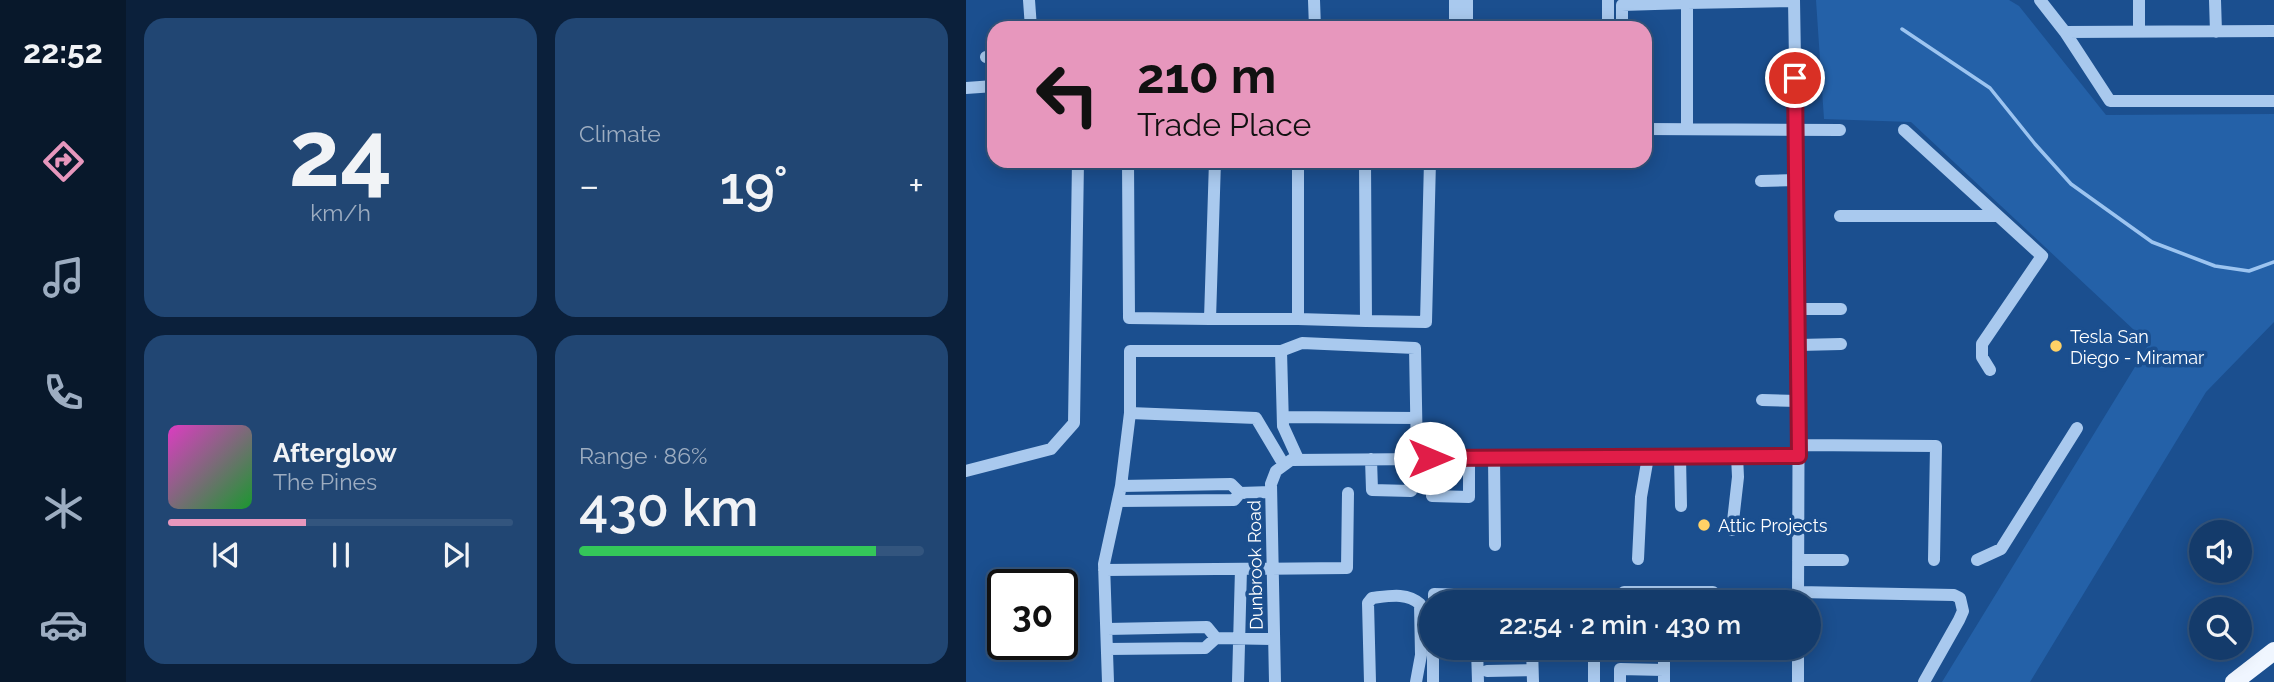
<!DOCTYPE html>
<meta charset="utf-8">
<style>
:root{--surface:#143b6b;--page:#214673;--text:#f1f3f6;--muted:#9dadc1;--line:#33557e;--accent:#e797bd}
body{margin:0;font-family:Raleway,sans-serif;background:var(--page);color:var(--text);height:100vh;display:flex;flex-direction:column;font-size:26px;white-space:nowrap}
*{box-sizing:border-box;margin:0}
p{font-size:23px;color:var(--muted)}
.icon{flex:none;width:38px;height:38px;fill:none;stroke:currentColor;stroke-width:2;stroke-linecap:round;stroke-linejoin:round}
.map{position:relative;flex:1;overflow:hidden}
.drawer{display:flex;flex-direction:column;gap:18px;padding:18px;background:#0b203b;width:840px}
.drawer>*{flex:none}
.top-card{position:absolute;left:21px;top:21px;width:665px;height:147px;border-radius:21px;box-shadow:0 4px 18px #0003,0 0 0 2px var(--line);background:#e797bd;color:#111;overflow:hidden}
.controls{position:absolute;left:1223px;top:520px;display:grid;gap:14px}
.controls a{display:grid;place-items:center;width:63px;height:63px;border-radius:50%;background:var(--surface);box-shadow:0 4px 18px #0003,0 0 0 2px var(--line);font-size:35px}
.speed{position:absolute;left:21px;top:569px;display:flex;gap:14px;font-size:35px;font-weight:700;text-align:center}
.speed>*{display:grid;place-content:center;width:91px;height:91px;border-radius:50%;background:var(--surface);box-shadow:0 4px 18px #0003,0 0 0 2px var(--line);line-height:1}
.speed .limit{border:4px solid #111;border-radius:10px;background:#fff;color:#111}
.pin{position:absolute;display:grid;place-items:center;width:60px;height:60px;color:#fff;margin:-30px;border:4px solid #fff;border-radius:50%;box-shadow:0 2px 7px #0007}
.me{position:absolute;width:77px;margin:-38px;rotate:90deg;stroke-linejoin:round;filter:drop-shadow(0 0 5px #0008)}
.turn{display:flex;align-items:center;gap:24px;height:147px;padding:0 35px;font-size:32px}
.turn .icon{width:91px;height:91px;stroke-width:2.5}
.turn b{display:block;font-size:49px;line-height:60px}
.big{font-size:52px;font-weight:600;line-height:1.1}
.drawer .tile{flex:1;display:flex;flex-direction:column;justify-content:center;gap:10px;min-width:0;padding:0 24px;border-radius:21px;background:var(--page)}
.drawer .dial{align-items:center;gap:0}
.dial b{font-size:91px;line-height:1}
.song{display:flex;align-items:center;gap:21px}
.cover{width:84px;height:84px;border-radius:10px;background:linear-gradient(135deg,hsl(310 70% 55%),hsl(130 70% 35%))}
.played{height:7px;border-radius:4px;background:linear-gradient(90deg,var(--accent) 40%,var(--line) 40%)}
.keys{display:flex;justify-content:space-around;direction:ltr}
.heat{display:flex;justify-content:space-between;align-items:center;font-size:38px;direction:ltr}
.charge{height:10px;border-radius:5px;background:linear-gradient(90deg,#34c759 86%,var(--line) 0)}
.drawer .tiles{flex:1;display:grid;gap:18px;grid-template-columns:repeat(2,1fr)}
.trip{position:absolute;left:453px;top:590px;width:402px;height:70px;border-radius:35px;background:var(--surface);box-shadow:0 4px 18px #0003,0 0 0 2px var(--line);font-weight:600;line-height:70px;text-align:center}
main{display:flex;flex:1;min-height:0}
.tab-bar{display:flex;flex-direction:column;width:126px;justify-content:space-around;align-items:center;background:#08182b;color:var(--muted)}
.tab-bar .icon{width:49px;height:49px}
.tab-bar .on{color:var(--accent)}
.tab-bar b{font-size:32px;color:var(--text)}
.map>svg:first-child{display:block}
.green{fill:#2461a8}
.lines{fill:none;stroke-linecap:round;stroke-linejoin:round}
.stream{stroke:#9cc4f0;stroke-width:3.5}
.minor{stroke:#a9c9ee;stroke-width:12}
.major{stroke:#f0f6ff;stroke-width:18}
.route-casing{stroke:#92132f;stroke-width:18}
.route{stroke:#e11d48;stroke-width:12}
.poi-dot{fill:#ffd166;stroke:#1b4f8f;stroke-width:2.5}
.labels{text-anchor:middle;dominant-baseline:central;stroke-width:7;stroke-linejoin:round;paint-order:stroke}
.poi-label{font-size:18px;fill:#fff;stroke:#1b4f8f;text-anchor:start}
.street-label{font-size:18px;fill:#fff;stroke:#1b4f8f}
</style>
<main>
<nav class="tab-bar">
<b>22:52</b>
<svg class="icon on" aria-label="directions" viewBox="0 0 24 24"><path d="M12 3l9 9-9 9-9-9zM9 14v-3h6M13 9l2 2-2 2"/></svg>
<svg class="icon" aria-label="music" viewBox="0 0 24 24"><path d="M9 18V5l10-2v13"/><circle cx="6" cy="18" r="3"/><circle cx="16" cy="16" r="3"/></svg>
<svg class="icon" aria-label="phone" viewBox="0 0 24 24"><path d="M5 4h4l2 5-3 2q2 4 5 5l2-3 5 2v4C11 20 4 13 5 4z"/></svg>
<svg class="icon" aria-label="climate" viewBox="0 0 24 24"><path d="M12 3v18M4 7l16 10M4 17L20 7"/></svg>
<svg class="icon" aria-label="car" viewBox="0 0 24 24"><path d="M5 17H2v-5l4-1 3-4h7l3 4 3 1v5h-3M9 17h6M6 11h13"/><circle cx="7" cy="17" r="2"/><circle cx="17" cy="17" r="2"/></svg>
</nav>
<section class="drawer">
<div class="tiles">
<div class="tile dial"><b>24</b><p>km/h</p></div>
<div class="tile"><p>Climate</p>
<div class="heat"><a>−</a><b class="big">19°</b><a>+</a></div>
</div>
<div class="tile">
<div class="song"><i class="cover"></i><div><b>Afterglow</b><p>The Pines</p></div></div>
<div class="played"></div>
<div class="keys"><svg class="icon" aria-label="previous" viewBox="0 0 24 24"><path d="M18 5L8 12l10 7zM5 5v14"/></svg><svg class="icon" aria-label="pause" viewBox="0 0 24 24"><path d="M8 5v14M16 5v14"/></svg><svg class="icon" aria-label="next" viewBox="0 0 24 24"><path d="M6 5l10 7-10 7zM19 5v14"/></svg></div>
</div>
<div class="tile"><p>Range · 86%</p><b class="big">430 km</b><div class="charge"></div></div>
</div>
</section>
<div class="map">
<svg width="1308" height="682" viewBox="0 0 1308 682">
<rect width="100%" height="100%" fill="#1b4f8f"/>
<path class="green" d="M850,0H1043L1053,6L1140,115L1308,114V322L1240,392L1064,682H976L1183,344L945,122L858,119Z"/>
<g class="lines">
<path class="stream" d="M936,29L1024,88L1069,144L1105,184L1186,242L1249,266L1283,271L1308,262"/>
<path class="minor" d="M63,0L65,28
M348,0L349,28
M489,0V28
M501,0V28
M642,0V28
M828,0L833,309L832,602
M1074,0L1099,32L1144,101H1308
M1249,0L1250,32
M656,28V5L721,3
M1099,32L1308,31
M1173,32V0
M20,57L28,56
M0,88L28,86
M679,129L874,130
M721,129V3L828,1
M938,130L1076,256L1016,344V357L1024,370
M162,161L163,318L244,319
M249,161L244,319H332V161
M399,161L400,321L460,322L464,161
M795,181L830,180
M874,216H1032
M833,309H875
M332,319L400,321
M833,345L875,344
M315,351L336,343L449,348L451,458
M796,400L832,401
M164,413L290,418L318,465
M317,417L450,418
M833,445L970,446L968,560
M714,457L715,506
M464,458L466,496L503,497V458
M528,458L529,545
M405,459L406,490L445,491L444,459
M0,471L85,449L108,423L112,161
M274,493L305,492
M152,501L268,500L274,493L265,484L155,486
M766,530L772,477L771,456
M672,559L675,497L682,457
M832,560H877
M1011,560L1035,549L1111,428
M138,570L381,568L382,493
M658,592H698
M832,592L988,595L994,598L997,611L993,620L958,682
M780,598L832,597
M468,602V594L510,595V602
M698,602V592H747
M141,629L241,627L250,638L239,648L141,649
M250,638L307,639
M511,648L512,682
M566,648L567,682
M628,648V682
M521,671L566,670
M142,682L138,564L155,486L164,413V351H315L317,426L332,459
M272,682L275,569
M309,682L305,484L310,471L325,460L833,456
M404,682L402,603L406,598C423,596 441,592 454,604L455,655L450,682
M467,682V648
M654,682V669L698,670
M698,682V648
M832,682V648"/>
<path class="major" d="M1268,682L1308,651"/>
</g>
<g class="lines">
<defs>
<path id="route" d="M464,458L833,456L829,78"/>
</defs>
<use href="#route" class="route-casing"/>
<use href="#route" class="route"/>
</g>
<g class="poi-dot">
<circle cx="1090" cy="346" r="7"/>
<circle cx="738" cy="525" r="7"/>
</g>
<g class="labels">
<g class="poi-label">
<text x="1104" y="336">Tesla San<tspan x="1104" dy="21">Diego - Miramar</tspan></text>
<text x="752" y="525">Attic Projects</text>
</g>
<g class="street-label">
<text transform="translate(289 565) rotate(-91)">Dunbrook Road</text>
</g>
</g>
</svg>
<div class="controls">
<a><svg class="icon" aria-label="sound" viewBox="0 0 24 24"><path d="M4 9h4l5-4v14l-5-4H4zM17 9q2 3 0 6"/></svg></a>
<a><svg class="icon" aria-label="search" viewBox="0 0 24 24"><circle cx="10" cy="10" r="6"/><path d="M15 15l6 6"/></svg></a>
</div>
<div class="speed"><div class="limit">30</div></div>
<div class="pin" style="left:829px;top:78px;background:#d93025"><svg class="icon" aria-label="arrive" viewBox="0 0 24 24"><path d="M6 21V4h12l-3 4 3 4H6"/></svg></div>
<svg class="me" style="left:464px;top:458px" viewBox="-20 -20 40 40"><circle r="19" fill="#fff"/><path d="M0-13L10 11 0 6-10 11z" fill="#e11d48"/></svg>
<div class="trip">22:54 · 2 min · 430 m</div>
<div class="top-card">
<div class="turn"><svg class="icon" aria-label="left" viewBox="0 0 24 24"><path d="M17 20v-9H6M10 6l-5 5 5 5"/></svg><div><b>210 m</b>Trade Place</div></div>
</div>
</div>
</main>
